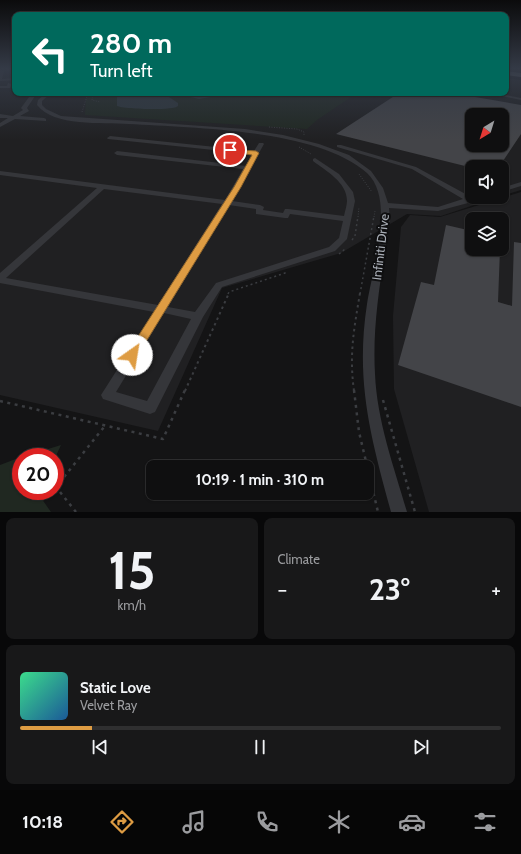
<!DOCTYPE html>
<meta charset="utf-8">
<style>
:root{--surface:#0f0f10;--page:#181819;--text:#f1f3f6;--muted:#9b9c9f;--line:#2f2f30;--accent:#de9c43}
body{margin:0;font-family:Cabin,sans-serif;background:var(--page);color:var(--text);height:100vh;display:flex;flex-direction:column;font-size:15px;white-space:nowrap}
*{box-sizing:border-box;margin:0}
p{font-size:13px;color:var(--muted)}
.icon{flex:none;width:22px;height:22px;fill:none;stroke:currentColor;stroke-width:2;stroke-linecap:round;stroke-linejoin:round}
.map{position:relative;height:512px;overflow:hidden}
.panel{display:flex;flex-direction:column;gap:6px;padding:6px;background:#080809;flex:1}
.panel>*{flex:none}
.banner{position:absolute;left:12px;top:12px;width:497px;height:84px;border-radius:8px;box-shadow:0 1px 3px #0004,0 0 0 1px var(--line);background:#00695c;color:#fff;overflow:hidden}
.needle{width:26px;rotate:218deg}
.controls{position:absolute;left:465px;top:108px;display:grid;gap:8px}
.controls a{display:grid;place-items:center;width:44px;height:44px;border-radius:8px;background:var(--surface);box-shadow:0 1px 3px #0004,0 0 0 1px var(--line);font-size:20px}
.speed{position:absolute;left:12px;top:448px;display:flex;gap:8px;font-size:20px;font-weight:700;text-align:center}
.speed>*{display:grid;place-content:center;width:52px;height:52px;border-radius:50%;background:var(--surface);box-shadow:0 1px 3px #0004,0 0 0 1px var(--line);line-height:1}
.speed .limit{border:6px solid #d22;background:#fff;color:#111}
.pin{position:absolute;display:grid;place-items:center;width:34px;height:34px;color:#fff;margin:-17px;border:2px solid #fff;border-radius:50%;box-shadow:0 1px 4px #0007}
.me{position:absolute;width:44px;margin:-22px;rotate:32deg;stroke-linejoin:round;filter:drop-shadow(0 0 3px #0008)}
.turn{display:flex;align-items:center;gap:14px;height:84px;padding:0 12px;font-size:18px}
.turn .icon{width:52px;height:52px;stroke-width:2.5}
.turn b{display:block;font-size:28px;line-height:34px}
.big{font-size:30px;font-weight:700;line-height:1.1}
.panel .tile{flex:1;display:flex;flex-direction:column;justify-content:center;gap:6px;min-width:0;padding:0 14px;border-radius:8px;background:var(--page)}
.panel .dial{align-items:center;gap:0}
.dial b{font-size:52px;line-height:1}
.song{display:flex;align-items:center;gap:12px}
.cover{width:48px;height:48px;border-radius:6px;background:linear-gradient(135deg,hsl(150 70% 55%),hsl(210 70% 35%))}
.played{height:4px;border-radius:2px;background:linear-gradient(90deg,var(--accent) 15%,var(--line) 15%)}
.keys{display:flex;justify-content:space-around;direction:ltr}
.heat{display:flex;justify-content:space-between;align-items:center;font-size:22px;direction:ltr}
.panel .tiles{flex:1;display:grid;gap:6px;grid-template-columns:1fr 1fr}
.tile:last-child{grid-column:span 2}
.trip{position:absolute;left:146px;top:460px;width:228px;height:40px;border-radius:8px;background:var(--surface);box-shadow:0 1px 3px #0004,0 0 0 1px var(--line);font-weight:700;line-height:40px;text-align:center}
.tabs{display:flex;height:64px;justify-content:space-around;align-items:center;background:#060606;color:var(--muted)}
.tabs .icon{width:28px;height:28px}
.tabs .on{color:var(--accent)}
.tabs b{font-size:18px;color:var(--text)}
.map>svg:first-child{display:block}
.built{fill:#202022;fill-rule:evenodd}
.green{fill:#202821}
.water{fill:#2e373d}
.building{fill:#434448;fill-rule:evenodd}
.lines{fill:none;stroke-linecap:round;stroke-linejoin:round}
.path-far3{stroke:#3b3d41;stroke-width:1;stroke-dasharray:1 1.5;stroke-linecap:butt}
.path-far2{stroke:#3b3d41;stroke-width:1.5;stroke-dasharray:2 3;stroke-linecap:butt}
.path-far1{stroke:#3b3d41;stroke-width:2;stroke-dasharray:2.5 3.5;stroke-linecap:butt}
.path{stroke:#3b3d41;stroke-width:2.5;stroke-dasharray:3 4.5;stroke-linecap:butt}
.minor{fill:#35363a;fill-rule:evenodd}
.highway{fill:#62656a;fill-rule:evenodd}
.route{fill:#de9c43;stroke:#90652c}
.labels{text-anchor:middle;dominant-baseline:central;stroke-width:4;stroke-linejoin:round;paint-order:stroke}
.street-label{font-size:13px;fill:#a7acb4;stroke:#0f0f10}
</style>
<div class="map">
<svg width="521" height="512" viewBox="0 0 521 512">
<rect width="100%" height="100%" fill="#141415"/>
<path class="built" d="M0,69H15V93H506V78L521,80V190L502,196V167H472V197H498L441,216L407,214L341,253L222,288L158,431L0,395ZM472,115H502V145H472Z
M521,192V512H429L394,389L393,316L401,227L410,215L440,217ZM472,219H502V249H472Z"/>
<path class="green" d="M88,93H357L317,120L307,129L85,115L86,99Z
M61,445L55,458L22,457Z
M21,457V491H41L39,495L51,512H0V465Z"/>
<path class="water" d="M130,93L166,95L178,103V106C173,111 124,109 117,106V97L123,94Z
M181,93H258L223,95L199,99L182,95Z"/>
<path class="building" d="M399,93H452L521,105V134L499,167H469L336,134ZM472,115H502V145H472Z
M446,225L472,231V249H500L498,302L512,306L514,242L521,243V407L398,365L421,282L434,285Z"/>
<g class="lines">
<path class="path-far3" d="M88,94H93L92,100L100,102
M82,112L88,93
M269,127L297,129L304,132V135
M299,147L311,154
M359,174L372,192
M358,217L359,207
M374,217L375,211"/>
<path class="path-far2" d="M352,240L355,236L358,216
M339,254L345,249
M228,294L229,292L288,272
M360,294L374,216"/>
<path class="path-far1" d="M185,391L229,293
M354,391C349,354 354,329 360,293"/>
<path class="path" d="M354,390L359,432L378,512
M383,400L415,512
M0,401L163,439L185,390
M76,512L56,487L104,427"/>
<path class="minor" d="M0,70L4,71L2,79L15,78V80L0,81Z
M8,83L12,84L10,88H0V86H7Z
M32,93H37L27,108L29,111L20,116L44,118L46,119V121L15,119L0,127V123L8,118H0V114L13,116L23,110L21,108Z
M46,93H51L42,101V105L46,109L61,116L245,129L283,135L319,144L349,155L371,171L383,188L388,203L438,207L463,199L412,169L337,147V145H341L416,167L471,197H484L483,199L438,211L389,208L390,220C382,271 372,322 375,374C377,421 394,467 407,512H391C371,438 355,382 367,304C372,270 396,200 367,173C317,129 194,128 129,124C102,122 54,127 37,105L38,100Z
M487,93H496L521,98V100Z
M110,136L254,151L259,143H263L264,144L232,201L260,205L264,207L263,210L283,213L285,209H288L344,216C345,211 347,205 347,201C347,182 326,171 313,161V159L315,158L339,174L353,192L355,201L347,239L335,251L222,287L203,317L155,412L150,414L103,399L101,395L154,312L0,283V273L97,188L0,175V171L225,200L243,169L117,155L114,153L117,151L246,166L252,154L108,139L107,138ZM104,189L222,204L158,305L6,278ZM229,205L256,209V214L285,218H288L290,214L343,221L339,238L329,247L216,283L195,312L168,307ZM164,313L191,319L147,401L116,392Z
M521,182V186L502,192V188Z"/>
<path class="highway" d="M506,71L521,73V77L506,75Z"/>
</g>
<linearGradient id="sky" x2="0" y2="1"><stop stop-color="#0b0b0c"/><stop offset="0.49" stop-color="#343a46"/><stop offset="1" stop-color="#343a46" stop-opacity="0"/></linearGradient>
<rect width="521" height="140" fill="url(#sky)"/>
<path class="route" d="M227,149L256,151L259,153L241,187L136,358L132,360L128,358L126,355L128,352L234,187L252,155L230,152H227Z"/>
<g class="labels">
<g class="street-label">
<text transform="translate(380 247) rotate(-83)">Infiniti Drive</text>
</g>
</g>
</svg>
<div class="controls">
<a><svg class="needle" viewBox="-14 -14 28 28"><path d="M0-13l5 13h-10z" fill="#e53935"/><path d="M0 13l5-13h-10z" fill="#9b9c9f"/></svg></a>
<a><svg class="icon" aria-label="sound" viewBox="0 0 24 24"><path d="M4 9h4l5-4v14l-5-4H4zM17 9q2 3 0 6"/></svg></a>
<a><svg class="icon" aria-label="layers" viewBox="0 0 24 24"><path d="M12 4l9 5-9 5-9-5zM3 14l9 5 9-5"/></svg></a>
</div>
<div class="speed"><div class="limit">20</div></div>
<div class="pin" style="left:230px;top:150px;background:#d93025"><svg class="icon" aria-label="arrive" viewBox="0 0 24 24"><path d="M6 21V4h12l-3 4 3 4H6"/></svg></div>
<svg class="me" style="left:132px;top:355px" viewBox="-20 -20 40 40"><circle r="19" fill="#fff"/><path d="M0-13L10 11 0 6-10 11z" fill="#de9c43"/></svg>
<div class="trip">10:19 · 1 min · 310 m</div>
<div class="banner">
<div class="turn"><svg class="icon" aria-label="left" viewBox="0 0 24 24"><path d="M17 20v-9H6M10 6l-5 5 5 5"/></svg><div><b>280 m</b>Turn left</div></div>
</div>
</div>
<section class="panel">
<div class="tiles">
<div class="tile dial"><b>15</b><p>km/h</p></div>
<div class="tile"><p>Climate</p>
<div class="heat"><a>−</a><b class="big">23°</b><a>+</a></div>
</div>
<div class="tile">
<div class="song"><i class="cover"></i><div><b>Static Love</b><p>Velvet Ray</p></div></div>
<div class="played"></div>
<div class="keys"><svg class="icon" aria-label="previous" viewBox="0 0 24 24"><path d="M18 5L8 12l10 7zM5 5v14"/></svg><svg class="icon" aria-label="pause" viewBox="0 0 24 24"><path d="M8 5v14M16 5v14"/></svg><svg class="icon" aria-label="next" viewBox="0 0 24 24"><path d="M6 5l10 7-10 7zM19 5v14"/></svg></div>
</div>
</div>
</section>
<nav class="tabs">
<b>10:18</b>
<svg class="icon on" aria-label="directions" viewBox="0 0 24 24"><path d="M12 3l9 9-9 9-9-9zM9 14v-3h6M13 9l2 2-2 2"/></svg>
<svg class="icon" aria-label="music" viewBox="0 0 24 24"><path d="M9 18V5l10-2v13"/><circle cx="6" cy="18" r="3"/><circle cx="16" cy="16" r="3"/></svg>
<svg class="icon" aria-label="phone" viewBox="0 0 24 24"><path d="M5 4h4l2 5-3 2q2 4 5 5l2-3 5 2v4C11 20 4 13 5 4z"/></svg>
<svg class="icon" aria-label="climate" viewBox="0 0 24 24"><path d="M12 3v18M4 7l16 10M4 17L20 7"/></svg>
<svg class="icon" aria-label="car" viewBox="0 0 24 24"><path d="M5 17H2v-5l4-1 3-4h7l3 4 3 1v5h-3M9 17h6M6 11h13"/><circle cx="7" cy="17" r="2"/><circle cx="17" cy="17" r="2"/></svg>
<svg class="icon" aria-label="filters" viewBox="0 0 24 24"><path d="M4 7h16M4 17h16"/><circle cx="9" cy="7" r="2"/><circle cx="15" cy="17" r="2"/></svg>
</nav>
